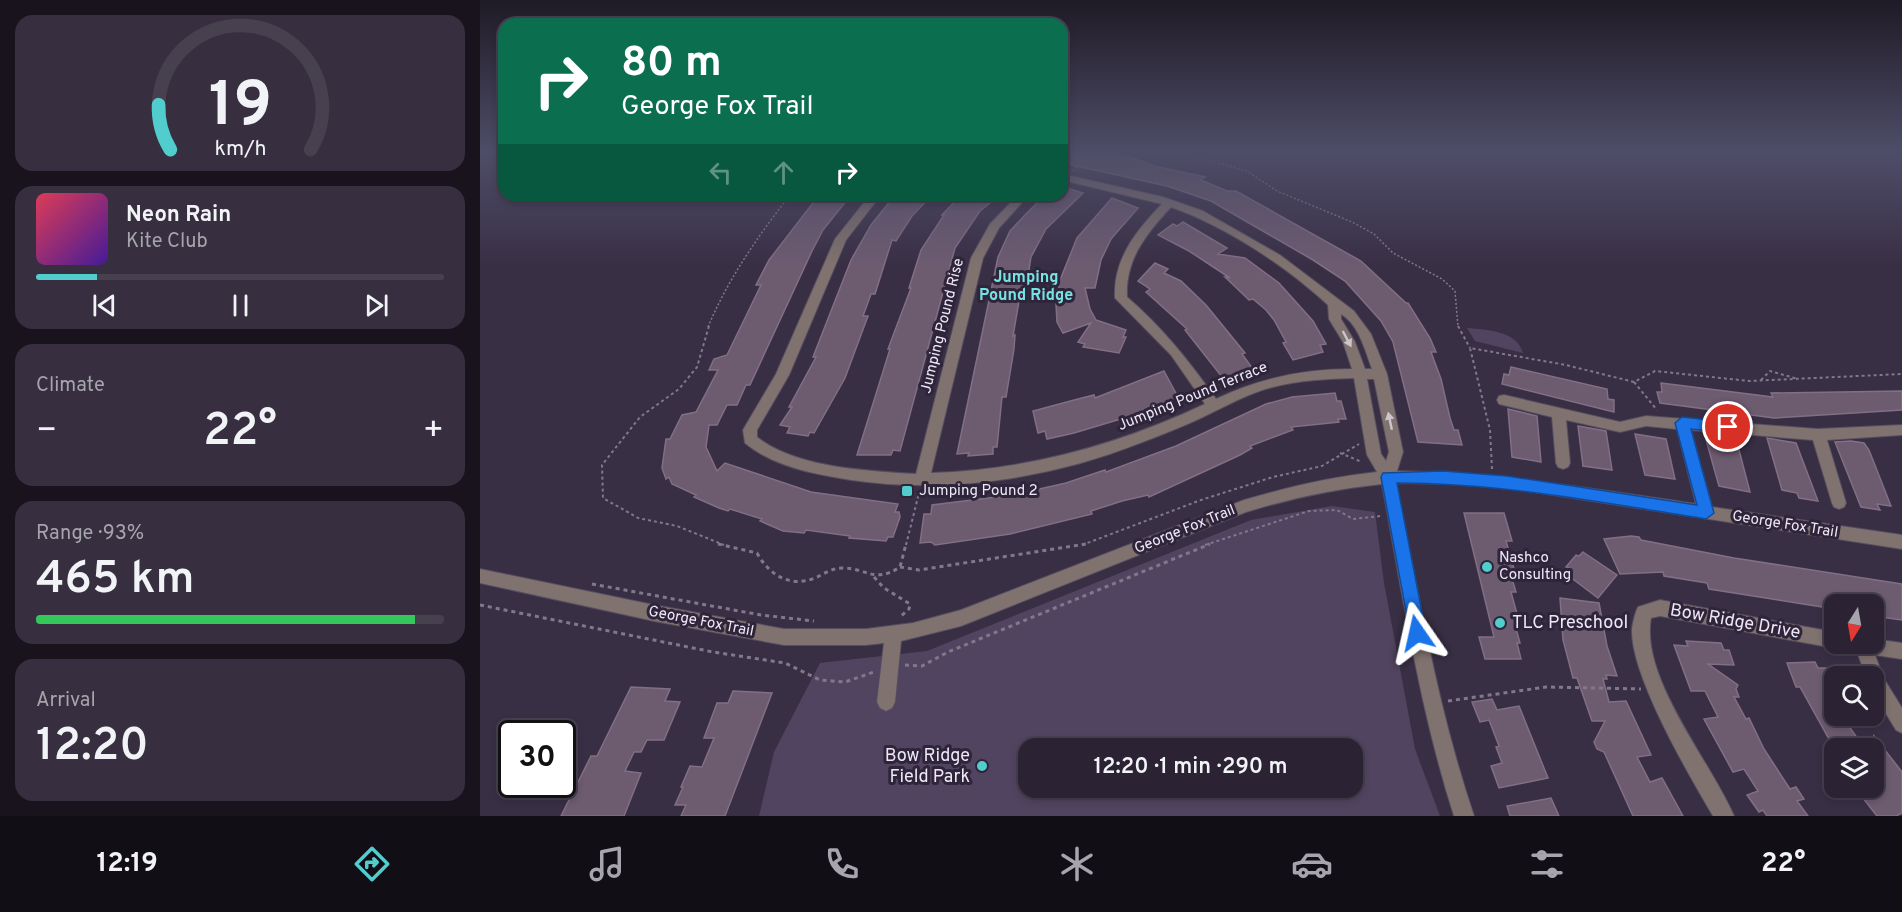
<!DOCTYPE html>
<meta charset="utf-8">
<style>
:root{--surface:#2b2334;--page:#372f40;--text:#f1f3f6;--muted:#a6a4ac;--line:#47404f;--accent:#52cdce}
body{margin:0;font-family:Overpass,sans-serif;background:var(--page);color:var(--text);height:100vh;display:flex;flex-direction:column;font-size:22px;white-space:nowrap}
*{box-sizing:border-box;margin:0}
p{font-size:20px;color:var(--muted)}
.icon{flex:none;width:33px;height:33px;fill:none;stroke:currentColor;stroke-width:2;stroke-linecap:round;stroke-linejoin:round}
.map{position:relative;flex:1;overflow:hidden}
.details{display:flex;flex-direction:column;gap:15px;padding:15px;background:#18131d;width:480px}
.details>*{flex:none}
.banner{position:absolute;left:18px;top:18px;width:570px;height:183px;border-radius:18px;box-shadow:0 3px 9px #0003,0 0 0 2px var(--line);background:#0b6e4f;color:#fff;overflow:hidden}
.needle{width:39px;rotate:191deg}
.tools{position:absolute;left:1344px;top:594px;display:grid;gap:12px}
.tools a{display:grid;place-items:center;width:60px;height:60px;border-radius:12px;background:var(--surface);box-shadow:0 3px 9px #0003,0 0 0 2px var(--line);font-size:30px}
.speed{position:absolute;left:18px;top:720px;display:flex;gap:12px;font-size:30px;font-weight:700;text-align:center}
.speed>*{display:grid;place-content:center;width:78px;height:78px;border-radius:50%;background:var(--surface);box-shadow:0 3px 9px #0003,0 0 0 2px var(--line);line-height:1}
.speed .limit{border:3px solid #111;border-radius:9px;background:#fff;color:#111}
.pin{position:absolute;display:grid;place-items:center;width:51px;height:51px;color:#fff;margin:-26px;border:3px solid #fff;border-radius:50%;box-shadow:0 2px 6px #0007}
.me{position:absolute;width:66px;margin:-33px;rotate:349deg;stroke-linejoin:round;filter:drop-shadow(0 0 4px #0008)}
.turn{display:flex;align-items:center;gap:21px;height:126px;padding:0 24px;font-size:27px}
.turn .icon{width:78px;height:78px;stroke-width:2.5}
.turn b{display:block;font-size:42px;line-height:51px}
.lanes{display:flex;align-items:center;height:57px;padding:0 24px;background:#0003;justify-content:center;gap:30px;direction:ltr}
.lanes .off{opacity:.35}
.big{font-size:45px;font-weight:600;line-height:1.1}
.details .tile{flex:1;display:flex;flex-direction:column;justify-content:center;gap:9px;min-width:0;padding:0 21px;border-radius:18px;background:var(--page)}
.details .dial{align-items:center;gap:0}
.dial svg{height:156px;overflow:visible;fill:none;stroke:var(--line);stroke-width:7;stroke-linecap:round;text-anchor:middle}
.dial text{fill:var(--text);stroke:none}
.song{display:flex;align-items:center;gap:18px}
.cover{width:72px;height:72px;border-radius:9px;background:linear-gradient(135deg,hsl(350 70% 55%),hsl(260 70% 35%))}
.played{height:6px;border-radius:3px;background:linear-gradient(90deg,var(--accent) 15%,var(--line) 15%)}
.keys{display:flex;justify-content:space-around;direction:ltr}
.heat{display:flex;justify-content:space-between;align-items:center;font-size:33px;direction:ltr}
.charge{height:9px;border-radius:4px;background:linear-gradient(90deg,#34c759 93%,var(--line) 0)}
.trip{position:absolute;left:538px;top:738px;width:345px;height:60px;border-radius:18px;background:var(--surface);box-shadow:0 3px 9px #0003,0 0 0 2px var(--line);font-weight:600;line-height:60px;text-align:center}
.tabs{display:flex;height:96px;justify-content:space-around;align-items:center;background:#110e15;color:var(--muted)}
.tabs .icon{width:42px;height:42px}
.tabs .active{color:var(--accent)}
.tabs b{font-size:27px;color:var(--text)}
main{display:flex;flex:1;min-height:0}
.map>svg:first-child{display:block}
.green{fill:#514460;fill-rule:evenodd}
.building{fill:#6d5b70;stroke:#826f85;stroke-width:1.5}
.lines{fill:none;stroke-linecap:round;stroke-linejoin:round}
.minor-casing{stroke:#564d61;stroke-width:2}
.path-far2{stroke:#81798b;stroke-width:1.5;stroke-dasharray:2 2;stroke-linecap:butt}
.path-far1{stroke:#81798b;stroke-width:2;stroke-dasharray:3 3;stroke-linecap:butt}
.path{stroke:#81798b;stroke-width:3;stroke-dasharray:4 4;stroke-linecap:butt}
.minor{fill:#80726e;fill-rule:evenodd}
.oneway{fill:#cdc5cd}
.route{fill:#1a73e8;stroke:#114b97;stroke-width:1.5}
.poi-dot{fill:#52cdce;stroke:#2f253b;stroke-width:2}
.labels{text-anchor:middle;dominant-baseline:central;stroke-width:6;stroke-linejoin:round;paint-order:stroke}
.street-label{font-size:15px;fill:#eee8f6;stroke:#2f253b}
.poi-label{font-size:15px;fill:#eee8f6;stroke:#2f253b;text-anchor:start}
.neighbourhood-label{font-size:16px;font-weight:bold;fill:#76e2e3;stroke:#2f253b}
.near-street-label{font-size:18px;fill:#eee8f6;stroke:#2f253b}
.near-poi-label{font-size:18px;fill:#eee8f6;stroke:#2f253b;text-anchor:start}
</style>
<main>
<section class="details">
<div class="tile dial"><svg viewBox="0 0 100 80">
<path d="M14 69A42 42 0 1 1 86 69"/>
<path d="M14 69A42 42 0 0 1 8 46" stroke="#52cdce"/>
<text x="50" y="56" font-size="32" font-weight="700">19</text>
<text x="50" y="72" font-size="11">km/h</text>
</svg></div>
<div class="tile">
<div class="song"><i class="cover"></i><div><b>Neon Rain</b><p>Kite Club</p></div></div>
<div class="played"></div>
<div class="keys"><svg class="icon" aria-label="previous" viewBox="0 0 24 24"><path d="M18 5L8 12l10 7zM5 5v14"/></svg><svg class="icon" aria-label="pause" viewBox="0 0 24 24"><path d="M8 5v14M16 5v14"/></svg><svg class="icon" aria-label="next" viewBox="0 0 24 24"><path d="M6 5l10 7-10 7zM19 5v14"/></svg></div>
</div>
<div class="tile"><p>Climate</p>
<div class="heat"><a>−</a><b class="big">22°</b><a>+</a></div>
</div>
<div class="tile"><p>Range · 93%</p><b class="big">465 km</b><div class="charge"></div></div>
<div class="tile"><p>Arrival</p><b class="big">12:20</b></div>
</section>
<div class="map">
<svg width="1422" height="816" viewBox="0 0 1422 816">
<rect width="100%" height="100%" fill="#392f45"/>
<path class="green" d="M987,328C1006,330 1037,330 1043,353L995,341Z
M852,506L895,512L904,583L935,749L960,816H279L294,752L340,663L447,651L771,520ZM549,748H873V788H549Z"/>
<path class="building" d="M582,151L621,152L650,157L674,166L725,177L721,180L747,191H756L881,261L926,303H928L950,338L956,352H951L961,379L970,418L974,430H978L982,445L938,442L913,342L901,321L865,281L833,260L731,201L687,186L582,163Z
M584,187L603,193L566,229L551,257L544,301H539L533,336L535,335L534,349L526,397H522L517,447H513V454L488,456L489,453L477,454L518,257L530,231L544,216L565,195H582Z
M339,195H371L343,230L332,251L270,385H266L257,405H247L237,425H229L226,447L237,471L245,463L331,492L418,504L415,512H419L420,517L413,537H408L406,541L369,538L370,536L326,530L324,533L303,531L280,521L282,519L250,509L248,511L239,508L214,497L216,495L192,484L189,477L186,479L182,468L186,439H190L202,415L216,412L238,370H229L234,359L247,355L281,285H276L289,260Z
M415,195H452L432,216L416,241L412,240L395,294H391L383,316H388L365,378L334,433L330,432L328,436L307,433L310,427L300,425L312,407H309L336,357H333L371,260L391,225Z
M491,195H520L500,211L475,248L420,451L413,450L411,455H377L410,349H408L431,288H429L441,250L464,215H462L478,198L487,199Z
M632,198L658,208L631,239L621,260L615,288H605L610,309L616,320L646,330L643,337H646L639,353L603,347L605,344L598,342L611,323L583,333L577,322L576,304L580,280L597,238Z
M703,222L747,248L738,254L765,258L799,283L833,321L846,344L840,345L843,352L813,360L803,343L806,342L794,320L786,310L773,299L769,300L745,277L750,278L709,251L678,235L693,224L697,226Z
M675,263L688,269L684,273L701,281L726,305L765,353L762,354L773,369L742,377L705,330L707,329L666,292L670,289L658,281Z
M1031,367L1127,389L1128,399L1134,400V412L1022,384L1024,374L1029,375Z
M684,371L698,397L644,418L594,433L567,439L565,431L558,433L553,411L598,399L614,395L615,398Z
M1181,383L1293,397L1291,393L1422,391V410L1294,418L1180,403L1177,392H1182Z
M855,393L857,401H861L866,419H858L859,422L811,427L813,430L770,446L772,448L760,455L669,497L668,495L642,501L611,511L612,514L530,534L455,545L451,542L440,543L444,514H451L452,505L533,495L586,483L625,470L626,472L696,446L786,404L812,397Z
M1028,409L1057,416L1061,462L1032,457Z
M1098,426L1126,431L1132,470L1103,466Z
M1155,434L1186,439L1195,479L1165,475Z
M1287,438L1316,443L1338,501L1319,498L1317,493L1302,490Z
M1226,440L1242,442L1244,447L1259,450L1270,492L1239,486Z
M1371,441L1384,443L1389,450L1411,506L1397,504L1400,510L1381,507L1355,442Z
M984,513H1024L1032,541H1026L1034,569H1029L1036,592H1031L1037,614H1032L1040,643H1037L1041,659H1005L999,637H1014Z
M1151,536L1159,537L1161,540L1254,558L1422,584V620L1394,616V604H1348L1349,608L1229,589L1227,583L1184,576L1183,572L1140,574L1124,539Z
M1103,552L1137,575L1118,598L1085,573L1089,568L1086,567L1096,555L1099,556Z
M1080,598L1119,603L1127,646L1137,676L1126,675L1127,679H1123L1129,702L1146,701L1171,755L1157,757L1170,782L1182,778L1203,816H1153L1124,752L1117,749L1114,742L1125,721H1112L1097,678H1093L1083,640Z
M1206,641L1241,643L1244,650H1249L1254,665L1228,664L1258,685L1256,689L1259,697H1254L1266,719L1269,718L1284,749L1310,789L1316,787L1324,799L1317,801L1328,816H1287L1283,810L1279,812L1267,795L1278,791L1264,769L1253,772L1224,719L1238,717L1225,691H1211L1194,645L1208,646Z
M1335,662L1338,668H1352L1354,716H1362L1384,748H1354L1320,687H1316L1307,663Z
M151,687L190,689L185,701L200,702L184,740H167L161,752H154L145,771L161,773L144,816H81L111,756H117Z
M253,691L292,693L245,816H201L206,805H195L203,787H201L210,766L222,767L234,738H224L237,703H248Z
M1012,699L1017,710L1039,706L1068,778L1019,788L1011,766L1022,763L1016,747L1019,746L1009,720L1000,722L992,702Z
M1394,736L1422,772V813L1416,816H1397L1375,788H1394Z
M1071,798L1079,816H1030L1027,806Z"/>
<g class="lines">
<defs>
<path id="minor" d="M582,174L683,197L723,211L800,255L874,311L891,334L907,374L923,452L917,471C1020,473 1115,489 1216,504L1197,429L1166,426L1140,432L1086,420L1090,463L1088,467L1083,469L1078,467L1076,463L1072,417L1019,404L1017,400L1019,396L1024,395L1140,422L1166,416L1338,429L1422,425V435L1347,440L1366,503L1364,507L1359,509L1354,507L1352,503L1333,440L1211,430L1232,507L1422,535V549L1041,490L979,484L916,483C939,595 957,707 994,816H974C939,707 923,596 902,484C855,489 812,498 766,512L481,626L421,641L415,702L412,708L406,711L400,708L397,702L404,643L386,645H304L174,621L0,583V569L174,605L304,629H386L433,623L481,610L764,500C808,487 851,477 897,472L887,455L874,378C847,379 820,380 793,387C769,393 746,406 723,417C702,427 681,435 660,443C569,479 467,494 371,480C334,474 294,467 265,443L263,430L296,374L355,239L390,195H401L366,240L309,375L277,430V437C316,468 388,471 436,474L491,258L510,224L538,195H549L519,228L503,258L451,473C547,470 638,445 725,404L691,355L635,298C633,259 656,231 682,204L582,180ZM691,207C745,226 806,266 848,305L849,319L863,342L872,369C823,369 780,378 736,399C709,361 682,327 647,297C645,259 667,233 691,207ZM861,314C879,325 885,350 892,369H885L875,342L861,319ZM887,379H894L909,452L906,461L901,454Z
M1180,600L1354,632V644H1361L1354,648L1180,616L1171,618C1160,678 1231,762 1254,816H1233C1209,775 1150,675 1152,629C1153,622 1155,613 1158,607Z
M1394,639L1422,643V659L1395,655L1404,679L1422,708V733L1416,730L1394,694V676H1386L1377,652L1370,650L1368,644H1394Z"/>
</defs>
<use href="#minor" class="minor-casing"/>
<path class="path-far2" d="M696,151L767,171L797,191L872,222L894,234L913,253L962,279L975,291L978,327
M593,171L612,151
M228,327C248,279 278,236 310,195"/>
<path class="path-far1" d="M229,326L217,367L199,389L160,417L122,465L123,498L158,518L197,526L244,545
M978,326L990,348
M1281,380L1290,371L1318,379
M1154,382L1177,410
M860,453L882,462
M1012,469L1010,430L990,348L1086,365L1154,382L1175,371L1269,381L1422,374
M426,545L439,493
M602,545L721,500L793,477L842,466L879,444
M725,545L829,511L857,510L873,519L901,516"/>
<path class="path" d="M238,544L277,553C289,575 310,588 335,578C344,574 352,568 362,568C387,568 394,584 420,567L426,544
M420,567L439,570L606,544
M394,577L404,588L430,604L429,609L420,617
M112,584L281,615L334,621
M0,605L233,652L305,663L340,680L365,682L394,672
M425,665L442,666L468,652L730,544
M968,701L1066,687L1161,689"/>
<use href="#minor" class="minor"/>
</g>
<defs><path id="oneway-solid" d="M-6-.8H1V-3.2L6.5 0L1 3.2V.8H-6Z" transform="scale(1.5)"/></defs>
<g class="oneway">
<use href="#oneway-solid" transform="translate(867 339) rotate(62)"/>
<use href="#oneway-solid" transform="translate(910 421) rotate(-102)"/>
</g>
<linearGradient id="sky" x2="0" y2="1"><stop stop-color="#1f1a26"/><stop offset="0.57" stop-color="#4e4d68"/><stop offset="1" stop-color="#4e4d68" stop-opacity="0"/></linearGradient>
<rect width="1422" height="265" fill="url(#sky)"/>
<path class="route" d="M1202,417L1248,422L1255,427L1248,433L1211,429L1234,513L1226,519C1123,503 1021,483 917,483L946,633L943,638L937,641L931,638L901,477L903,473L963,471L1027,476L1217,505L1195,423Z"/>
<g class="poi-dot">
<rect x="421" y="485" width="12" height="12" rx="3"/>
<circle cx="1007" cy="567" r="6"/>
<circle cx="1020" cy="623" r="6"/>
<circle cx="502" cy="766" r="6"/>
</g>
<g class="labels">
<g class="street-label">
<text transform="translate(463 326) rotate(-76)">Jumping Pound Rise</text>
<text transform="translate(713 397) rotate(-22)">Jumping Pound Terrace</text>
<text transform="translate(1305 525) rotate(9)">George Fox Trail</text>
<text transform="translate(705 530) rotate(-22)">George Fox Trail</text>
<text transform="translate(221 622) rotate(11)">George Fox Trail</text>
</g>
<g class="poi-label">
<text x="439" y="491">Jumping Pound 2</text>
<text x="1019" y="558">Nashco<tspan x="1019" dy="17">Consulting</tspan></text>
</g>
<g class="neighbourhood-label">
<text x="546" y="278">Jumping<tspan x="546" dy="18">Pound Ridge</tspan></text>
</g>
<g class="near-street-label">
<text transform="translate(1255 622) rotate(10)">Bow Ridge Drive</text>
</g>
<g class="near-poi-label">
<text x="1032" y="623">TLC Preschool</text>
<text x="490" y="756" text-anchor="end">Bow Ridge<tspan x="490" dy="21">Field Park</tspan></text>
</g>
</g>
</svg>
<div class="tools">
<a><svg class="needle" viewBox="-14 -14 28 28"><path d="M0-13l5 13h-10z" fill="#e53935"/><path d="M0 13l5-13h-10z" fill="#a6a4ac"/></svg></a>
<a><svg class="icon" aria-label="search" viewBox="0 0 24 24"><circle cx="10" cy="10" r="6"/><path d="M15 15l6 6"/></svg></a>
<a><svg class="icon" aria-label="layers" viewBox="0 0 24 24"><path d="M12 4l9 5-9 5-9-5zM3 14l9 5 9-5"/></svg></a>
</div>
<div class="speed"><div class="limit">30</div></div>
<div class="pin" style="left:1248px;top:427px;background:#d93025"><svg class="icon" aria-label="arrive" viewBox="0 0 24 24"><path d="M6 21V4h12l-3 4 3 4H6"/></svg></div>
<svg class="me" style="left:937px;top:633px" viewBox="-20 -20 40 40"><path d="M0-17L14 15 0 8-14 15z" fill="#1a73e8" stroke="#fff" stroke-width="4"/></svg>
<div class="trip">12:20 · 1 min · 290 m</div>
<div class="banner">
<div class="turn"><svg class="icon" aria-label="right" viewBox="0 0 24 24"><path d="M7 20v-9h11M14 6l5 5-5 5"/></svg><div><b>80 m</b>George Fox Trail</div></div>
<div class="lanes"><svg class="icon off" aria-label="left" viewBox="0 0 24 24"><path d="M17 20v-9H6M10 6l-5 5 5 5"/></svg><svg class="icon off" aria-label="ahead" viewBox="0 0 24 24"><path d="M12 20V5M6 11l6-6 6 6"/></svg><svg class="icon" aria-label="right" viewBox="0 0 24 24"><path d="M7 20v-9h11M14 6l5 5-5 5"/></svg></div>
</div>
</div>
</main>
<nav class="tabs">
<b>12:19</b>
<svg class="icon active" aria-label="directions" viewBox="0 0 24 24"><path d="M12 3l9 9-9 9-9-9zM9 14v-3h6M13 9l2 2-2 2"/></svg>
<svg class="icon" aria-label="music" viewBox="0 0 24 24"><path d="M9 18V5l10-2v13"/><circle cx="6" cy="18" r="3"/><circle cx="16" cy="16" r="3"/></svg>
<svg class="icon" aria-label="phone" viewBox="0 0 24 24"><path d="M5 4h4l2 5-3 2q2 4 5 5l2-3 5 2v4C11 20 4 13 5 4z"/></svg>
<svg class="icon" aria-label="climate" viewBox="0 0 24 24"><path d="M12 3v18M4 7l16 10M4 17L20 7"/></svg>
<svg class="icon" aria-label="car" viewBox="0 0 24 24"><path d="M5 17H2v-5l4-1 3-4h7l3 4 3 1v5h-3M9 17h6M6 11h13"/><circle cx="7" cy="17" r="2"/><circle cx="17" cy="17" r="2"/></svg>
<svg class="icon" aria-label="filters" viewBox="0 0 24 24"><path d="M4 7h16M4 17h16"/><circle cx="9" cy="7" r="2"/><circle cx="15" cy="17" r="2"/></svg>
<b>22°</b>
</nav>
